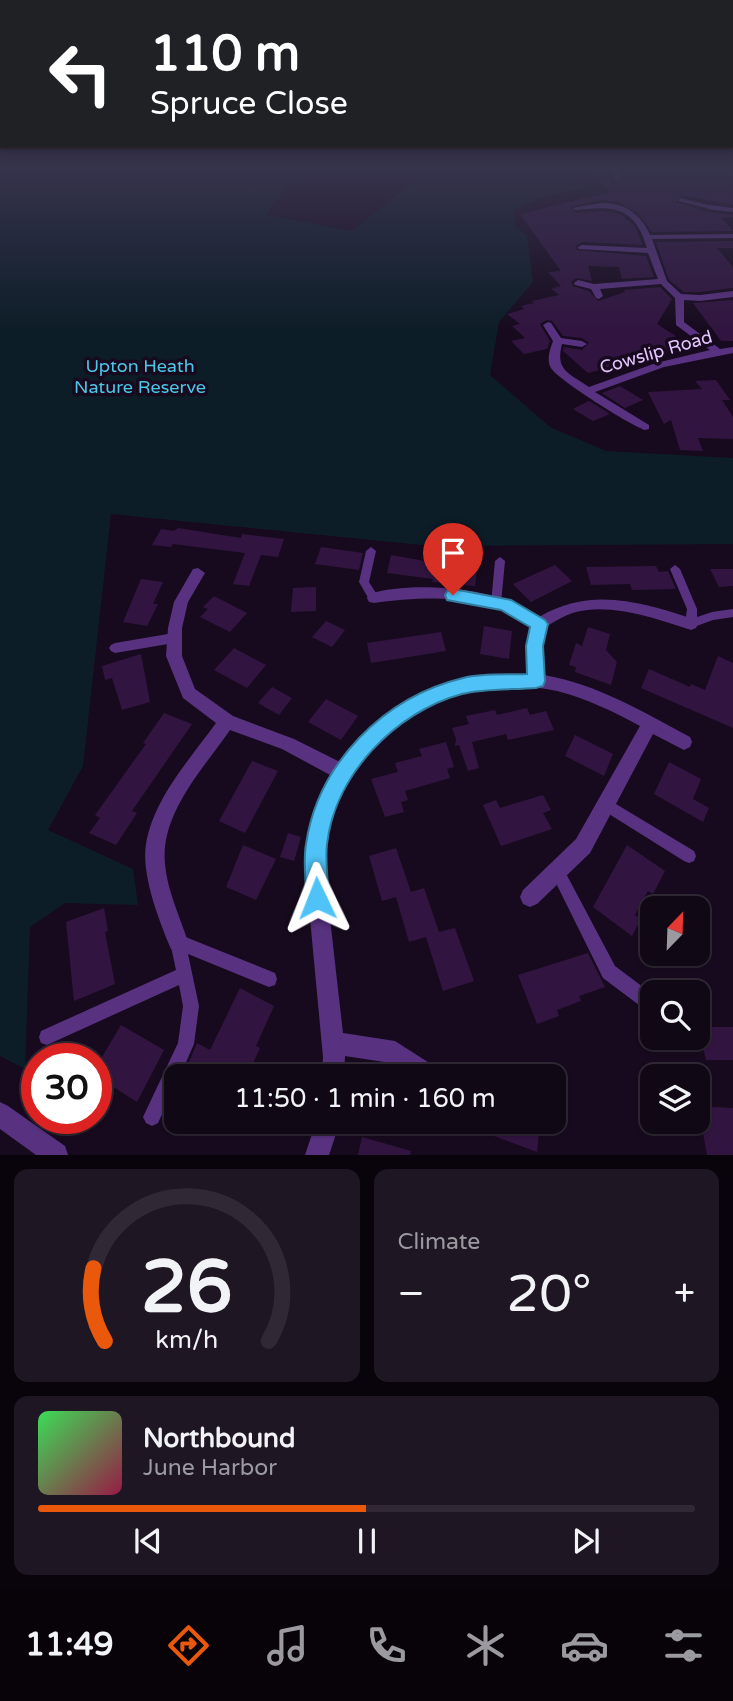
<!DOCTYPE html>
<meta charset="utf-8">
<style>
:root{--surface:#110816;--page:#1e1623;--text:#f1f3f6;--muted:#9c9aa1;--line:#302935;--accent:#ea580c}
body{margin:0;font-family:"Varela Round",sans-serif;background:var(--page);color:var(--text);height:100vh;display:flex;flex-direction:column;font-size:26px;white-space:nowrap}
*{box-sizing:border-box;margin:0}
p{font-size:23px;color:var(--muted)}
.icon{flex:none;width:38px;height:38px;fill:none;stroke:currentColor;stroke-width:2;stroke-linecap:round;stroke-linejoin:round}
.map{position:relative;height:1155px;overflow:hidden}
.drawer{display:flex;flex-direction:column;gap:14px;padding:14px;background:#09040c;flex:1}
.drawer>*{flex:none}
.banner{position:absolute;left:0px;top:0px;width:733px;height:147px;box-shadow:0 2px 5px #0004,0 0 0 2px var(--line);background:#202124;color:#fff;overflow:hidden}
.needle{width:46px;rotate:23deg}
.fabs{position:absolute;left:640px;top:896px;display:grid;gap:14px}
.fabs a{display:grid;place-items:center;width:70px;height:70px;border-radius:14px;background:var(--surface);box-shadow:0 2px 5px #0004,0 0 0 2px var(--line);font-size:35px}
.speed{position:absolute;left:21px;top:1043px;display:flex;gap:14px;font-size:35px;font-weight:700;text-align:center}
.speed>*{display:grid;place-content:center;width:91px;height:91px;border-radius:50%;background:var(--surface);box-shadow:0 2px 5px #0004,0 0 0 2px var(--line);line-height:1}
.speed .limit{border:10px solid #d22;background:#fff;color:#111}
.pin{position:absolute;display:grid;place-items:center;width:60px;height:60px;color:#fff;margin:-72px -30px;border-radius:50% 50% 50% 0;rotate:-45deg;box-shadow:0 0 7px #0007}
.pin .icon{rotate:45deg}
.me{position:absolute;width:77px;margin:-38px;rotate:358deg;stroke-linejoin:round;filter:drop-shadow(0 0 5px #0008)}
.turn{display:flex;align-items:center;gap:24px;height:147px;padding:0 35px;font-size:32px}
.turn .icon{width:91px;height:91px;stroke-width:2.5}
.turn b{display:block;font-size:49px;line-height:60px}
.big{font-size:52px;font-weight:600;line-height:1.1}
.drawer .tile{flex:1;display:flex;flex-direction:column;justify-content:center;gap:10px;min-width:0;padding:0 24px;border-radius:14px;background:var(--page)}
.drawer .dial{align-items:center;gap:0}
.dial svg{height:182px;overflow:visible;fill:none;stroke:var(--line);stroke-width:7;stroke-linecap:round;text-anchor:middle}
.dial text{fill:var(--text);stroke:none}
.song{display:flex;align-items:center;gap:21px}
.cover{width:84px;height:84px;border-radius:10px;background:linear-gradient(135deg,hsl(130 70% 55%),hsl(340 70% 35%))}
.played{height:7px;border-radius:4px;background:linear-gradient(90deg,var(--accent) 50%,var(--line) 50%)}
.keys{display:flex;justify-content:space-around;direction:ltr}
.heat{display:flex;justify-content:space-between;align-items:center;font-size:38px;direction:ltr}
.drawer .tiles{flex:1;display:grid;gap:14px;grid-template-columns:1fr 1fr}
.tile:last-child{grid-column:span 2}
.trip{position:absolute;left:164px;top:1064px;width:402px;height:70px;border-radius:14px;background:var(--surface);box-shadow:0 2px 5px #0004,0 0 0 2px var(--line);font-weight:600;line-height:70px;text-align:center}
.tab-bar{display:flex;height:112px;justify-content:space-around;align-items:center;background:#070309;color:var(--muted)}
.tab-bar .icon{width:49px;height:49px}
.tab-bar .selected{color:var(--accent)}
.tab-bar b{font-size:32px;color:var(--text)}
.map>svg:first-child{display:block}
.green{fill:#0d1d28}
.building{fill:#311540}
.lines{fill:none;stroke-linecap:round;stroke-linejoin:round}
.lane{fill:#583280;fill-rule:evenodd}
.street{fill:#583280;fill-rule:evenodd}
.route{fill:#4fc3f7;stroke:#337fa1;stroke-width:2}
.labels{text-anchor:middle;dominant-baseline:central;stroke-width:7;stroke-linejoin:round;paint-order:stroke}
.far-street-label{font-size:18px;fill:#e7c7ff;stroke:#170a1e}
.far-park-label{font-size:18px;fill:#4cc7e6;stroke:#170a1e}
</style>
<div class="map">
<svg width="733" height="1155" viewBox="0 0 733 1155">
<rect width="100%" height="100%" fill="#170a1e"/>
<path class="green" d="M0,170H301L292,176L294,178L266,215L352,231L427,170H556L590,187L546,196L514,210L515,226L527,236L533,282L499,322L490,375L550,427L606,451L733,458V544L432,546L111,514L83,766L48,830L133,869L138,905L65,903L30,927L25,1069L0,1056Z"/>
<path class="building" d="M589,170H609L612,181L618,183L622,175L733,174V205L681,195L676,202L707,212L733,215V217L722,218L733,231L652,232L638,213L618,202L601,200L570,207L576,213L602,211L620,214L634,225L643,245L582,242L576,246L577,250L646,256L654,277L622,279L619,267L588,266L592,281L576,278L571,282L573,286L589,291L598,301L625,292L624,290L660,287L672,299L657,324L691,346L588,373L563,351L564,347L582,350L589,343L582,338L563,336L552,321L547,320L540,324L550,341L547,349L524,354L511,341L525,338L512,326L520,324L507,314L524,309L521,306L534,303L532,301L559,295L551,289L561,286L548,272L561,271L520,214L610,192Z
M733,241V248H717L733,267V288L700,292H684L669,280L656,242Z
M733,300V341H721L693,303Z
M716,380L730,400H722L733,417V439L698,438L703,451L680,450L671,420L664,424L648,392L702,389L695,381Z
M620,386L643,400L625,408L602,393Z
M589,401L594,404L610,414L593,421L573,409Z
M178,528L241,538L242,534L284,539L278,557L261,555L249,586L233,584L245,553L173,544L171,547L152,545L161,529L174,531Z
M321,547L363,553L359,570L315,564Z
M391,555L477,570L475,586L432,582L433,579L387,573Z
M555,565L572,581L531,602L513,584Z
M656,566L659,572L668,571L676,589L632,590L630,584L591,585L586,567Z
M710,569H733V586L719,587Z
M141,579L163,582L153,604H158L147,626L123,622Z
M316,587V611L291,612L293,588Z
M214,596L247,613L230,632L200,617L208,609L203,607Z
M326,621L345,630L332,647L312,637Z
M484,626L512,631L509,659L480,654Z
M588,627L610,634L606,650L617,662L611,685L575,672L576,667L569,665L576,643L582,646Z
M441,632L446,651L371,663L367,643Z
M234,648L266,665L247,688L214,670Z
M141,654L150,702L122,710L112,678L105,680L102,666Z
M718,656L733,663V728L641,688L649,669L690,687L691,684L705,690Z
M272,687L292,698L279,715L258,703Z
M326,699L358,716L341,740L308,722Z
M527,708L530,715L546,711L554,730L508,740L506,734L472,742L479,768L468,771L459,745L455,746L456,739L452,728L469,724L466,716L495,710L497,715Z
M164,713L192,724L132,811L137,813L116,845L89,833L100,818L95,815L146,744L143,743Z
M575,735L613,754L604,776L565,756Z
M446,742L454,767L447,769L450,778L405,791L408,800L401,802L404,812L385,817L371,779L398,772L395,763L422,756L419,749Z
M252,761L278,771L245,833L219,821Z
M669,762L701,779L693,799L709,808L703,822L654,794Z
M543,795L551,810L543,813L552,829L501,846L483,805L496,800L500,808Z
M288,833L301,837L294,861L280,857Z
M243,845L276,859L256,900L226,887Z
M627,845L665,871L653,894L648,891L635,915L641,919L632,936L593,907Z
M396,848L411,892L424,888L439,932L455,928L474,981L443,991L426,937L409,942L396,897L382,901L369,856Z
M104,908L108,931L105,932L115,984L74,1001L66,922Z
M588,953L605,987L579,996L581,1001L557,1010L559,1016L537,1024L518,975Z
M240,988L274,1006L256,1046L260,1048L247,1076H183L197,1043L210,1050Z
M121,1025L164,1050L137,1102L96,1076V1067Z
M698,1027H733V1060H706Z
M698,1106L733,1108V1155H707Z
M496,1122H540L537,1152L494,1136Z
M362,1137L411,1151L410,1155H358Z"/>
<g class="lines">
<path class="lane" d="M614,170H619V180L614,179Z
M674,170H716L718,171L715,173L677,172Z
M680,198L712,206L713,207L710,209L678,201Z
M371,547L376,551L369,582L379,598L378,601H370L359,582L366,551Z
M500,557L505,561L501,603L500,606H492L491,603L495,561Z
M675,565L680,569L697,609V617L712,612L733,609V617L713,620L691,628L687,627L685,624L687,609L670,569Z
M174,633L178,635L180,638L178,641L174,643L115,653L111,651L109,648L111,645L115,643Z
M606,798L694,851L696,856L694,861L689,863L684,861L601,809L599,804L601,799Z
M557,864L562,866L615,966L651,993L653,998L651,1005L645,1007L639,1005L603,978L550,871L552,866Z
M178,934L275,973L277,979L275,985L269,987L188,954L199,1006L194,1044L180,1076H177V1083L158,1123L152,1126L146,1123L143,1117L178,1043L183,1006L179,985L47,1045L41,1043L39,1037L41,1031L176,970L170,942L173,937Z"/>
<path class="street" d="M611,170H680L677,172H614Z
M601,203C624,202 641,214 650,235L733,234V238L652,239L667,281L681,294L700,295L733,291V297L700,301L684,300V322L720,349L733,347V353L664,367L595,392L649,425V429L645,430C630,425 558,380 551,368C546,359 550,350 553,341L543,325L548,322L551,323L561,338L582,341L587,344L582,347L562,344C555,371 569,373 589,387L656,363L710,350L676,325L675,298L661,284L600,289L603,296L599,299L596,298L591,289L575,285L574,283L578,280L594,284L658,279L648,253L579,249L578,247L582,245L647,248C634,206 615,206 576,210L572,208Z
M710,205L733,208V212L707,209V205Z
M198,568L205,573L188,602L182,628V656L195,689L233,716L294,739L340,762C389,701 450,672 528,674L527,646L531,627C522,621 513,614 503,610C468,594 411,598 374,603L369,602L367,598L369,594C407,582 473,587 510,601C520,605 530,611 539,617C591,586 642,602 696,620L698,624L696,628L691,630C656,619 613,603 576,612C565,615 555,621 546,627L543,646L544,675C597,684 643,712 690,737L692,742L690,747L684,750L653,734L590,853L537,904L530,907L523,904L520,897L523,890L576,839L640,726C614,712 586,698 557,691C451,668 346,736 326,843C321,870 327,900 331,927C335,963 339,998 343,1033L395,1041L434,1066L437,1076H410L391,1063L345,1056L344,1076H322L323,1057L305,865C306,833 317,804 332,776L282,749L230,730C204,768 160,813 165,864C167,890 180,917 188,942L185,949L178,952L171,949C159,921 141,874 146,844C154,798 190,759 216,723L183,698L166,656L168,628L174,602L193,569Z
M0,1102L8,1106L65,1146L68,1155H36L0,1129Z
M316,1122H340L329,1155H305Z"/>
</g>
<linearGradient id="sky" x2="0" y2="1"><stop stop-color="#0d0610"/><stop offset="0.51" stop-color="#36334c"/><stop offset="1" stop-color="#36334c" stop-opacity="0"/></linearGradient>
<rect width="733" height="331" fill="url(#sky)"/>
<path class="route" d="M453,589L511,600L545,620L548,624L543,646L545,681L543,686L536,688C513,690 485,688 462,694C395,712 335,775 327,844C325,861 328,881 329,898L325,906L317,909L310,906L306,898C306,881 303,861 306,844C318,763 384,697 463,678C483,673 506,675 527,674L526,646L530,627L501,610L447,600L445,595L447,591Z"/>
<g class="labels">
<g class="far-street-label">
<text transform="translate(656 352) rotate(-16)">Cowslip Road</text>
</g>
<g class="far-park-label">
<text x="140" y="366">Upton Heath<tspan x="140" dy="21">Nature Reserve</tspan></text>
</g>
</g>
</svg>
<div class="fabs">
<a><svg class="needle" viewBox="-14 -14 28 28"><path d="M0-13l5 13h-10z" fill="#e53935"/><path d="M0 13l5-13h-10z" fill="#9c9aa1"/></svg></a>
<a><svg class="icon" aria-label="search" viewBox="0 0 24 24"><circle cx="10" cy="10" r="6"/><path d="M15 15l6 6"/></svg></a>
<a><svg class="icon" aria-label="layers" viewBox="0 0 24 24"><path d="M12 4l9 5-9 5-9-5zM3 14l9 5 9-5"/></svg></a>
</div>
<div class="speed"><div class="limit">30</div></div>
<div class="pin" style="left:453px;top:595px;background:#d93025"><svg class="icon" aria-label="arrive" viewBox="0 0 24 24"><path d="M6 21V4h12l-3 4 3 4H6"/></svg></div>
<svg class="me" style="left:317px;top:898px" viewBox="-20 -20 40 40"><path d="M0-17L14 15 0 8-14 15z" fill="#4fc3f7" stroke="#fff" stroke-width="4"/></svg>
<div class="trip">11:50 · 1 min · 160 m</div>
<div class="banner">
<div class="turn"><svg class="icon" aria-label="left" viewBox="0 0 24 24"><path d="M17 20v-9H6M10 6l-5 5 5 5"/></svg><div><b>110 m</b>Spruce Close</div></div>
</div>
</div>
<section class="drawer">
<div class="tiles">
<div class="tile dial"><svg viewBox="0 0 100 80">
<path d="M14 69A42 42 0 1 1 86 69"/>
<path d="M14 69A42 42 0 0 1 9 37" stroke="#ea580c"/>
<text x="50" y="56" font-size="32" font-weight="700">26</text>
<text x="50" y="72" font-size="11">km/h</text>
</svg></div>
<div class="tile"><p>Climate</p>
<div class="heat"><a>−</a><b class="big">20°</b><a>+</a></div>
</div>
<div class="tile">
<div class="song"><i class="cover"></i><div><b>Northbound</b><p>June Harbor</p></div></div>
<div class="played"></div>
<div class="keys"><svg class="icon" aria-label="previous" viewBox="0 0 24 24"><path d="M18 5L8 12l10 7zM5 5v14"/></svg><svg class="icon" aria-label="pause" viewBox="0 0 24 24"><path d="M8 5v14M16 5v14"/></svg><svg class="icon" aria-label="next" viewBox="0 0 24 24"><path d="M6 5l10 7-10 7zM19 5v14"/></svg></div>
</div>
</div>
</section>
<nav class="tab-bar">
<b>11:49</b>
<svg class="icon selected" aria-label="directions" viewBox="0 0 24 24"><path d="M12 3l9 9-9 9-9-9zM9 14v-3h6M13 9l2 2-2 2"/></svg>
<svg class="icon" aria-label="music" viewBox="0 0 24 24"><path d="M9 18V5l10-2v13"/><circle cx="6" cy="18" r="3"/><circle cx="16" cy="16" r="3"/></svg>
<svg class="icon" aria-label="phone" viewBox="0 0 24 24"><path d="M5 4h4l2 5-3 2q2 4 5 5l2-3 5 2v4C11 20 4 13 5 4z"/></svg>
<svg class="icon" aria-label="climate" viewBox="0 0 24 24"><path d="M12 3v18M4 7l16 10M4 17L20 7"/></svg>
<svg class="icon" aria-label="car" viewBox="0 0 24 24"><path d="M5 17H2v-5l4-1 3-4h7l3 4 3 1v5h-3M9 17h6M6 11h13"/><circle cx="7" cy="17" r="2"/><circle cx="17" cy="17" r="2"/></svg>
<svg class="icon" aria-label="filters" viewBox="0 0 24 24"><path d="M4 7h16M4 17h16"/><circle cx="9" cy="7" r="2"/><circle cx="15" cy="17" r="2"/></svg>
</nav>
